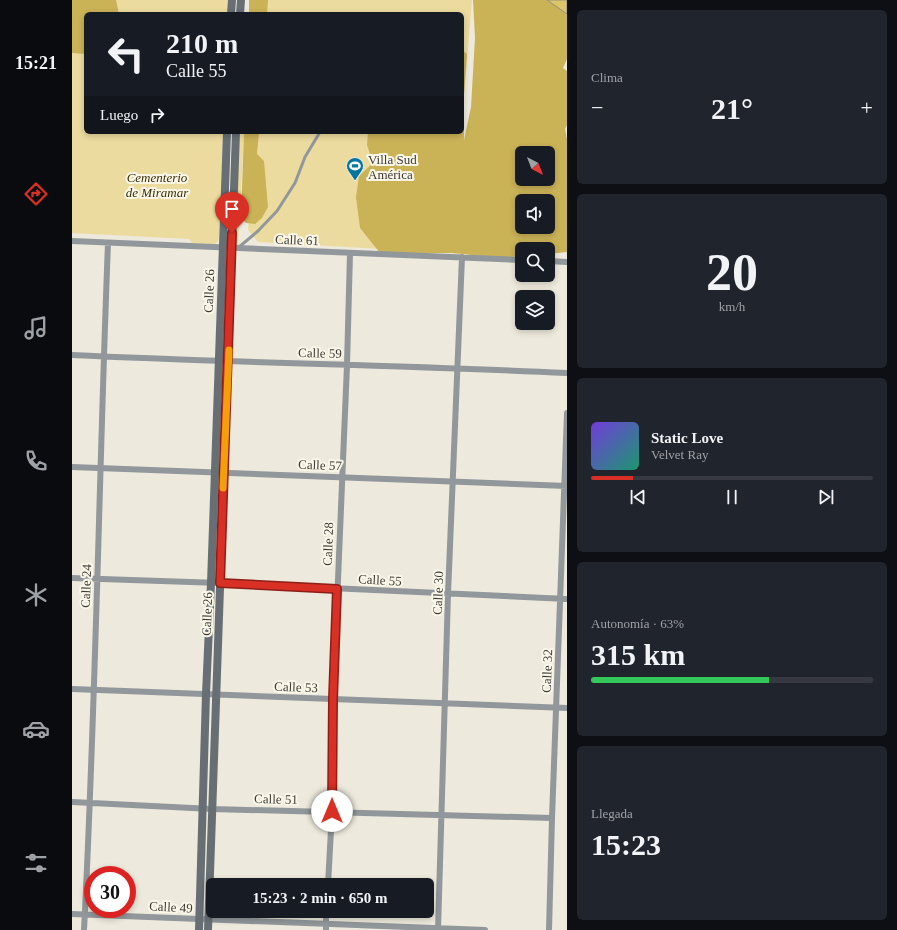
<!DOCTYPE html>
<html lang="es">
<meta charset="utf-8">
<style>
:root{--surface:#171b24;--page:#20242c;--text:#f1f3f6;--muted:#9ea1a6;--line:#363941;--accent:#d93025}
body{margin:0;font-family:"Times New Roman",serif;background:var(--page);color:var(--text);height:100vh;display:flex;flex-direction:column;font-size:15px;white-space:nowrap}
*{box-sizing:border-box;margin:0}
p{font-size:13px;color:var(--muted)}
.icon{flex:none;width:22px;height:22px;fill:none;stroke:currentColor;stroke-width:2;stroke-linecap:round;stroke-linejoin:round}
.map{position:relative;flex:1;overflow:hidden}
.side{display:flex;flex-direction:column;gap:10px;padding:10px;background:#0d0f14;width:330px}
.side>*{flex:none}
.hud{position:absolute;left:12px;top:12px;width:380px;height:122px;border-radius:6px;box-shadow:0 2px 6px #0003;background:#171b24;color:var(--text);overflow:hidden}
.needle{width:26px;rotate:138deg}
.controls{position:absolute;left:443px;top:146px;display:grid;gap:8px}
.controls a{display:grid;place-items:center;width:40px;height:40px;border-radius:6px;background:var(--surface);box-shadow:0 2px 6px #0003;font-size:20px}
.speed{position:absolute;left:12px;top:866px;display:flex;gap:8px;font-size:20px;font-weight:700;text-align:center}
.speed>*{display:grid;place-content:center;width:52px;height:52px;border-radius:50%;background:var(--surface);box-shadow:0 2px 6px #0003;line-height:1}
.speed .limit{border:6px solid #d22;background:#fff;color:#111}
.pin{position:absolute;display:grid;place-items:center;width:34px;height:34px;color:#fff;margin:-41px -17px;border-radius:50% 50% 50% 0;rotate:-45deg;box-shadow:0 0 4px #0007}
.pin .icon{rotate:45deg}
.me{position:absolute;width:44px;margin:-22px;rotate:0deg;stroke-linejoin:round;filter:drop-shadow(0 0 3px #0008)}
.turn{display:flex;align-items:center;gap:14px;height:84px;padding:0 16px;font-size:18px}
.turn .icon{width:52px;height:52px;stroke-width:2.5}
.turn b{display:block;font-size:28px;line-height:34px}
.then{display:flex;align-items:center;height:38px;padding:0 16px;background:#0003;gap:8px;font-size:15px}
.big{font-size:30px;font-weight:600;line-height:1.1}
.side .widget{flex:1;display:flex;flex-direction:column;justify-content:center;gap:6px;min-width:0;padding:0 14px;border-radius:6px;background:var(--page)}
.side .dial{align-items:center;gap:0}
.dial b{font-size:52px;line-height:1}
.song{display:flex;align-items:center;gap:12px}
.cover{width:48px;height:48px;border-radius:6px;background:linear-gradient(135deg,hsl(260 70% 55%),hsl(160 70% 35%))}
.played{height:4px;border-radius:2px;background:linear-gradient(90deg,var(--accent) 15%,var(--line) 15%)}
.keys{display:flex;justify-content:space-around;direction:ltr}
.heat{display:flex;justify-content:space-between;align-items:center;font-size:22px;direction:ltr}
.charge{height:6px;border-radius:3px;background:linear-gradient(90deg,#34c759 63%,var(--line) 0)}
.trip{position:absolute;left:134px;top:878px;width:228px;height:40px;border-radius:6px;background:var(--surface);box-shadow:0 2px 6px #0003;font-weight:600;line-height:40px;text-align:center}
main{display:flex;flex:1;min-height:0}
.dock{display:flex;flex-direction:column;width:72px;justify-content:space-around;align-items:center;background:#090b0e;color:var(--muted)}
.dock .icon{width:28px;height:28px}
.dock .selected{color:var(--accent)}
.dock b{font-size:18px;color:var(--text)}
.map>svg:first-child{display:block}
.green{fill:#ecdb9e}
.forest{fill:#cab257;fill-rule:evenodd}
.building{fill:#dcc469;stroke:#959285}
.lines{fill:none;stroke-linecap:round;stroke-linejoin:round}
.lane{stroke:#91979a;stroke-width:3}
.street{stroke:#91979a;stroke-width:6}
.secondary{stroke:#676f74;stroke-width:8}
.route-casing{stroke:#8d1f18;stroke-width:10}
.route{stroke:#d93025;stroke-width:7}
.slow{stroke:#f59e0b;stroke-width:7}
.labels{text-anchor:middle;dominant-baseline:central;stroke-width:4;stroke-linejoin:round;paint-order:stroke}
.poi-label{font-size:13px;fill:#3d3b36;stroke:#faf7e9;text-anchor:start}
.park-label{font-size:13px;font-style:italic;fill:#392f06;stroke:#faf7e9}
.street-label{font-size:13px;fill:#3d3b36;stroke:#faf7e9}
</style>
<main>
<nav class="dock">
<b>15:21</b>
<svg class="icon selected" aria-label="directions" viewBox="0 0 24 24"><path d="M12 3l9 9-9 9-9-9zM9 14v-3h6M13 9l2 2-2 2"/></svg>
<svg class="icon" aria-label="music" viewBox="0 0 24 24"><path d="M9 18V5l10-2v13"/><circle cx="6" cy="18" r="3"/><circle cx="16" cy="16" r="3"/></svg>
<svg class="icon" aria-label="phone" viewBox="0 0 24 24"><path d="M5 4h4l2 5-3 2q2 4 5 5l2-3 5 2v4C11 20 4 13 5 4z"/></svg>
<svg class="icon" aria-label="climate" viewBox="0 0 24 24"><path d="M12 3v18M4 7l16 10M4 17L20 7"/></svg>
<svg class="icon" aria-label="car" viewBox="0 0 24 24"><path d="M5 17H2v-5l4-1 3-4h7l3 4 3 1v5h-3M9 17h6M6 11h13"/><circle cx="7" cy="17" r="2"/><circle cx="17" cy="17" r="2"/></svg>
<svg class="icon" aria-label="filters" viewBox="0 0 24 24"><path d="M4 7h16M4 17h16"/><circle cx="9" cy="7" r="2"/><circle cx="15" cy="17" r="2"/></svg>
</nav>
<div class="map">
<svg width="495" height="930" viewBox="0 0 495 930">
<rect width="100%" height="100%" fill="#ede9dc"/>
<path class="green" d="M0,0H156V14H14V132H151L147,238L146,241L143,244L120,243L117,239L0,233Z
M195,0H400L390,122V14H194Z
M167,132H172L166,246L164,245Z
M184,132H389L380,253L186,242L176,230Z"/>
<path class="forest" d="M0,0H44L47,14H14V54L0,53Z
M177,0H196L195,14H177Z
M401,0H486L495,2V59L491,68L495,71V125L493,129L495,139V252L476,254V249H450V256L428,258L380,253H308L288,228L284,197L287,176L301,163L295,145L296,132H390V50L395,54L392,94V140L399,107L403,38ZM450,153H476V179H450ZM450,201H476V227H450Z
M172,132H187L185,154L192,161L196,207L190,218L183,224L174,223L169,217Z"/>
<path class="building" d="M475,0H495V14Z"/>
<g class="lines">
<path class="lane" d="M167,247L186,231L205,211L223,183L233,157L248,132"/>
<path class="street" d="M0,241L450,260
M476,261L495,262
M0,355C165,363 330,365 495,373
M0,467L495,486
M0,578L148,583L495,599
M0,689L495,708
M0,802L140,809L480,818
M256,885L260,811L261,699L275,365L278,253
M0,914L413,930
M12,930C24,701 27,472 36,243
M254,930V911
M366,930L376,594L390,257
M477,930L480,818L495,413"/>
<path class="secondary" d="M159,14L160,0
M168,14L169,0
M127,930L134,694L139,583L155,132
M136,930L164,132"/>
</g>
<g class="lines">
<defs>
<path id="route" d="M160,233L148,583L265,589L261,699L260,811"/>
</defs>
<use href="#route" class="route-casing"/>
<use href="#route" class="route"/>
<path class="slow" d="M151,488L157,350"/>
</g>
<defs>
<symbol id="stadium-pin" viewBox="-11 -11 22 30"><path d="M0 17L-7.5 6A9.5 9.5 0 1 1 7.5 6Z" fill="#0576a0" stroke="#faf7e9"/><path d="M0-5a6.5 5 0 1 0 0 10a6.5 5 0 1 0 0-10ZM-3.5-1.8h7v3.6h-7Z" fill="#fff"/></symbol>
</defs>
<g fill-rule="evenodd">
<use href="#stadium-pin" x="273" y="156" width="20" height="27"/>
</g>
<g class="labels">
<g class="poi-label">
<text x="296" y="159">Villa Sud<tspan x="296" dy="15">América</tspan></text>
</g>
<g class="park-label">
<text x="85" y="177">Cementerio<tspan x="85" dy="15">de Miramar</tspan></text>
</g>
<g class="street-label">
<text transform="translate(225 240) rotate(2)">Calle 61</text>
<text transform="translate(137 291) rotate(-88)">Calle 26</text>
<text transform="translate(248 353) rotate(1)">Calle 59</text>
<text transform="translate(248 465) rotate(2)">Calle 57</text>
<text transform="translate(256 544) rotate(-88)">Calle 28</text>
<text transform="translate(308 580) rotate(3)">Calle 55</text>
<text transform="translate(14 586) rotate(-88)">Calle 24</text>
<text transform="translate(366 593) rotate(-88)">Calle 30</text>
<text transform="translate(135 614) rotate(-88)">Calle 26</text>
<text transform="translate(475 671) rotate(-88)">Calle 32</text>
<text transform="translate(224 687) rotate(2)">Calle 53</text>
<text transform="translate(204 799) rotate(1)">Calle 51</text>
<text transform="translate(99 907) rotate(3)">Calle 49</text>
</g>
</g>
</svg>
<div class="controls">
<a><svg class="needle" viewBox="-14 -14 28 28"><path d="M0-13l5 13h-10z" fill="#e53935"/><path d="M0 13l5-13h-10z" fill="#9ea1a6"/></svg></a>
<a><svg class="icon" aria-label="sound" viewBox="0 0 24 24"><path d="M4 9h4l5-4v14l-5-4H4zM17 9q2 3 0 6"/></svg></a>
<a><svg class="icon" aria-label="search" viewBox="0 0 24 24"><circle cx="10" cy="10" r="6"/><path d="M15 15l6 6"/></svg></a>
<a><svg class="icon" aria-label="layers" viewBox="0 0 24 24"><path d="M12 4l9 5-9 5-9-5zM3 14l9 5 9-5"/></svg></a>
</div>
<div class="speed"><div class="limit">30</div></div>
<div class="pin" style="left:160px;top:233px;background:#d93025"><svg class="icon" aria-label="arrive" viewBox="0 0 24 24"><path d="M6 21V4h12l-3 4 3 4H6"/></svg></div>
<svg class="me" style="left:260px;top:811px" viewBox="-20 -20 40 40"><circle r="19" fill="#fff"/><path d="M0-13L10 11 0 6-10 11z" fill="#d93025"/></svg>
<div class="trip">15:23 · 2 min · 650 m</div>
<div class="hud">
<div class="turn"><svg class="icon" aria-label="left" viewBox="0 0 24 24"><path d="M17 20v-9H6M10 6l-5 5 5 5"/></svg><div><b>210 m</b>Calle 55</div></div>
<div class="then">Luego<svg class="icon" aria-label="right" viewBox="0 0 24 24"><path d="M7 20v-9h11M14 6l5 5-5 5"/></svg></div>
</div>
</div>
<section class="side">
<div class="widget"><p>Clima</p>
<div class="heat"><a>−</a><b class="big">21°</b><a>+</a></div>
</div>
<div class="widget dial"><b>20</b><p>km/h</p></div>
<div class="widget">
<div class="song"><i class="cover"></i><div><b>Static Love</b><p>Velvet Ray</p></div></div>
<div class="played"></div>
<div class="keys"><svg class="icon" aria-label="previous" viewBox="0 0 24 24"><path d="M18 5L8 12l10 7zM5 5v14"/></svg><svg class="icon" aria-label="pause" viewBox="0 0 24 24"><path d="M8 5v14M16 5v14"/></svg><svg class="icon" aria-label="next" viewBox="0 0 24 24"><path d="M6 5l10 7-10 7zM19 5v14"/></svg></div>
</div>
<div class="widget"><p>Autonomía · 63%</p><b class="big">315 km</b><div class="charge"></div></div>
<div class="widget"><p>Llegada</p><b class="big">15:23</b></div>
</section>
</main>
